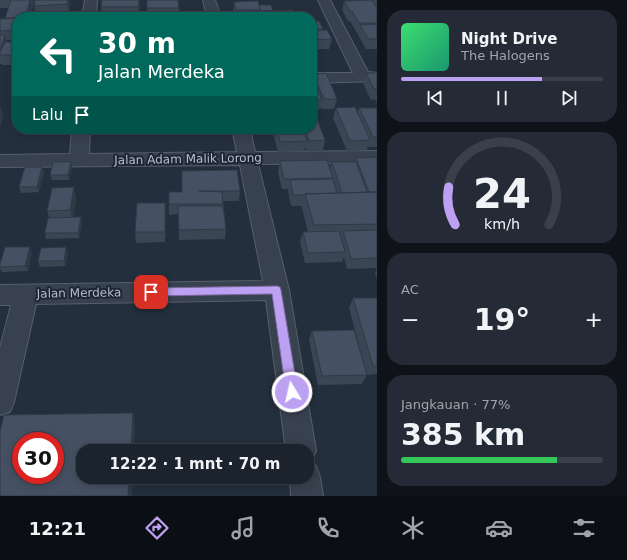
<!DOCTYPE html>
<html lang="id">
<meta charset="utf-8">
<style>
:root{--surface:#1b232e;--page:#242b36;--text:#f1f3f6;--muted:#a0a4aa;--line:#39404a;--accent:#bca0f2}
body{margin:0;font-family:"DejaVu Sans",sans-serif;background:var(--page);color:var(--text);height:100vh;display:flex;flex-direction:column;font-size:15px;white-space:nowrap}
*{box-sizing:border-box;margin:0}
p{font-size:13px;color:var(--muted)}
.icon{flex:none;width:22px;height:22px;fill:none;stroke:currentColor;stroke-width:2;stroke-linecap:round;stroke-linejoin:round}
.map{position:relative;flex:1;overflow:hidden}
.panel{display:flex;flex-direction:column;gap:10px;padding:10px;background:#0f1319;width:250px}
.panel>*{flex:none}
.banner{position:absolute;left:12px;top:12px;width:305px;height:122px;border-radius:16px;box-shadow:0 2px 10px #0003,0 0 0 1px var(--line);background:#00695c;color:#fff;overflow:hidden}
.speed{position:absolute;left:12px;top:432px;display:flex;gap:8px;font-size:20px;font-weight:700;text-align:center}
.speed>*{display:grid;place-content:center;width:52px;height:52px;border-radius:50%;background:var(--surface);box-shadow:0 2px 10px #0003,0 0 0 1px var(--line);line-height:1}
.speed .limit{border:6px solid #d22;background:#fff;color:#111}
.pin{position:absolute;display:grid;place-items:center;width:34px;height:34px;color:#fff;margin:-17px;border-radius:8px;box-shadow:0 2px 6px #0006}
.me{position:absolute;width:44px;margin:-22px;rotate:351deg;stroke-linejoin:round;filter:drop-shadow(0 0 3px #0008)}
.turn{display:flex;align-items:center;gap:14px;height:84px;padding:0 20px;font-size:18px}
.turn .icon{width:52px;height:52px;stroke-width:2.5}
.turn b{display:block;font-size:28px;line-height:34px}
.then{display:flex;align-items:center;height:38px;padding:0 20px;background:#0003;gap:8px;font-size:15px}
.big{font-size:30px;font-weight:700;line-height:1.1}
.panel .tile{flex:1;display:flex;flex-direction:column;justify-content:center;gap:6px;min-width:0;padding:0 14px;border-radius:16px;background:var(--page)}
.panel .dial{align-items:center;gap:0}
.dial svg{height:104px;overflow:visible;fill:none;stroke:var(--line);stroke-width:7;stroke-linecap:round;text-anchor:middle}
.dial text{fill:var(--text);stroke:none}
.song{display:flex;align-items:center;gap:12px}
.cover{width:48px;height:48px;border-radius:6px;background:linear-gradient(135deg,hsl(140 70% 55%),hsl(160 70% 35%))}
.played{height:4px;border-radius:2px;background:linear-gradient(90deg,var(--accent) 70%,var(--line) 70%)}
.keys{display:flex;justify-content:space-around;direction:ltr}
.heat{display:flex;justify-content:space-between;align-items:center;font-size:22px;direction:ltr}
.charge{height:6px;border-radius:3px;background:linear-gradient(90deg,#34c759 77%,var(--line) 0)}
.trip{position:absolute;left:76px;top:444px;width:238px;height:40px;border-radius:16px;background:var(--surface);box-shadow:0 2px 10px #0003,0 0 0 1px var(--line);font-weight:700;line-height:40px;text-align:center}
.dock{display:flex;height:64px;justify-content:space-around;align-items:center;background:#0b0e12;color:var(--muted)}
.dock .icon{width:28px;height:28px}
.dock .current{color:var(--accent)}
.dock b{font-size:18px;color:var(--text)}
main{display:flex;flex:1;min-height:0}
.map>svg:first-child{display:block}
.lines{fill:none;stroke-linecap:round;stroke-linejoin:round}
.street-casing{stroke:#565f6c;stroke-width:2}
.street{fill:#38414e;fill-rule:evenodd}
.wall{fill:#3b4654}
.shaded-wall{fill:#303945}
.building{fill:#455162;stroke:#303945;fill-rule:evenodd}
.route{fill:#bca0f2;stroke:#7a689d}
.labels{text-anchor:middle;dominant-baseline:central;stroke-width:4;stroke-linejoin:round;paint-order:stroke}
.street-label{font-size:12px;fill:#b4bcc9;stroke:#1d2633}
</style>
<main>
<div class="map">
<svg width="377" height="496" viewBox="0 0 377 496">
<rect width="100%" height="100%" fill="#242f3e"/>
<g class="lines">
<defs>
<path id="street" d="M85,0H97L96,17H82Z
M203,0H215L221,17H207Z
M318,0H330L368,72L377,73V81L312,83V73H353Z
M72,129H90L89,154L237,152L232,129H250L255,152L377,151V163L258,164L289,290L316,451L311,461L308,463L316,466L320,477L323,496H291L290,477H307V451H286L266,300L36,304L14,402L10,412L0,415V348L11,305H0V285L263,281L240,165L0,167V155L70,154Z"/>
</defs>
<use href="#street" class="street-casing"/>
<use href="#street" class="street"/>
</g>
<path class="wall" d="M0,0H35L33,7H32L33,8L30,17H17V40H6L7,42H17V65H2V64H0V19H6L5,18L9,8H0Z
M102,0H139L140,7L139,16L102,17L101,7Z
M365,0H377V49H366L358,35V33H357L350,21H348L342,10L344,1Z
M234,2L273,11L296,17H234L233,11Z
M70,4L69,14L36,15L34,6Z
M147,8H179V17H148Z
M312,21L323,29V30L332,39L329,49H312Z
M366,73H377V104L375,99L371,100L363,83Z
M313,74L337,99L334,109H321L320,107L319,110L312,111L314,116L325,140L323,151H306L305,147L304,151L278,152L272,129H312V76L313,77Z
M336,108L357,112L359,108H377V147H369L368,146L367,150L347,151L333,118Z
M377,157V268L347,269L344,257L342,262L305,263L300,242L303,232H308L302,208V206H291L288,191V189H282L278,172L280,161L330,169L332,162H355L356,158Z
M42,167L44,173L39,192L21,193L19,187Z
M72,167L69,180H52L50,175Z
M237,170L240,191L239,201H223L226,229L225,239L179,240L178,214L169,215V204L182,192Z
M76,198L73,217H81L82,222L79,238L46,239L45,233L49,217L47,211Z
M165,203L166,213L165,242L136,243L135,232Z
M32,252L28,271L2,272L0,268V264Z
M68,253L65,266L40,267L38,261Z
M377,268V279L375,273Z
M353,298H377V374L367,375L349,308Z
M312,331L367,375L362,384L318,385L309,340Z"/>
<path class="shaded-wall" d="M30,0L33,8L30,17H26Z
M31,0H35L33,7Z
M68,0H69L70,4L69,14L67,4Z
M139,0L140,7L139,16L138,7Z
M5,35L7,45L0,55V50Z
M0,106L3,116L0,129Z
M71,162L72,167L69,180L68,175Z
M42,167L44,173L39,192L37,187Z
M74,187L76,198L73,221L70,210Z
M165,203L166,213L165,242Z
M81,217L82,222L79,238L78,233Z
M30,247L32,252L28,271L25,266Z
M66,247L68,253L65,266L64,261Z
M133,413L135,423L134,451H131Z
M129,477H133L132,496H128Z"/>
<path class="building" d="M11,0H30L26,17L5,18Z
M35,0H68L67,4L34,6Z
M102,0H139L138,7H101Z
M147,0H178L179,8H147Z
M372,0L377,8V23H359L352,11H350L344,1Z
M258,1L260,10H236L234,2Z
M259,5H271L273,11H261Z
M293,10L296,17H255L254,11Z
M17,18V30L0,31V19Z
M312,21H319L323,29H312Z
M377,24V39H369L360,25Z
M327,30L332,39L312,40V31Z
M0,35H5L0,50Z
M5,42H17V55H0V52Z
M326,73L337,99H324L313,74Z
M366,73H377V89H374Z
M312,76L322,100H312Z
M355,107L370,140L350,141L336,108Z
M359,108H377V137H373Z
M312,116H316L325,140L309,141L305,129H312Z
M277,129H303L307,141L280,142Z
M377,157V192H369L356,158Z
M327,160L333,178L284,179L280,161Z
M53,162H71L68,175H50Z
M332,162H356L367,192L342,193Z
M25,167H42L37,187H19Z
M237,170L240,191H199L222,192L223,204H169V192H182V171Z
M333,179L337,193L305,194V195H293L290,180Z
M74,187L70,210L47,211L52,188Z
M377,192V224L314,225L305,194Z
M137,203H165V232H135Z
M178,206H223L226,229L179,230Z
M81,217L78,233H45L48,218Z
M377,230V258L351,259L343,231Z
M339,231L345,252L308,253L303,232Z
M5,247H30L25,266L0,267V264Z
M66,247L64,261H38L41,248Z
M353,298H377V366H373Z
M354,330L367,375L322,376L312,331Z
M133,413L131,451H83V477H129L128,496H0V431L4,415ZM21,441H55V475H21Z"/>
<path class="route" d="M277,286L280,287L281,290L298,392L296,396L292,398L288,396L286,392L272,294L151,296L148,295L146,292L148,289L151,288Z"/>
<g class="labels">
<g class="street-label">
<text transform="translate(188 159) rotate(-1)">Jalan Adam Malik Lorong</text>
<text transform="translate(79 293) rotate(-1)">Jalan Merdeka</text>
</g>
</g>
</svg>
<div class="speed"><div class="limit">30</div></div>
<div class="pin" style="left:151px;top:292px;background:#d93025"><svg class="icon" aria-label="arrive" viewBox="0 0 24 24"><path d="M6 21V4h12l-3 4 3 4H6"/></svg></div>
<svg class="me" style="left:292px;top:392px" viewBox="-20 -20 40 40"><circle r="17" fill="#bca0f2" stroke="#fff" stroke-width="3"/><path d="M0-11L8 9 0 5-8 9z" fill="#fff"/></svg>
<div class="trip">12:22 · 1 mnt · 70 m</div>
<div class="banner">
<div class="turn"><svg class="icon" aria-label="left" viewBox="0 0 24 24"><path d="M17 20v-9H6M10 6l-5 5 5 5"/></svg><div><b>30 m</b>Jalan Merdeka</div></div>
<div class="then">Lalu<svg class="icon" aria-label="arrive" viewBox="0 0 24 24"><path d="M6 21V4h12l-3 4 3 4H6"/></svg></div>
</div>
</div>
<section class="panel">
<div class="tile">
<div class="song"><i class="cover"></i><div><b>Night Drive</b><p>The Halogens</p></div></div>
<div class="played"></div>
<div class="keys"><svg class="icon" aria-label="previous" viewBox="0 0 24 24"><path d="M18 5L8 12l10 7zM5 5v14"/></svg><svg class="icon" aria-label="pause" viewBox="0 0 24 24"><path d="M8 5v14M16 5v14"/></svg><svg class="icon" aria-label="next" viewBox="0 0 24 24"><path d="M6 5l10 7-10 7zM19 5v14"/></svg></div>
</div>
<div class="tile dial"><svg viewBox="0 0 100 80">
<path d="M14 69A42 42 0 1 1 86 69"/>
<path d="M14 69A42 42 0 0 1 9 40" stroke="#bca0f2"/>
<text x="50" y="56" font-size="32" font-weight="700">24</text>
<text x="50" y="72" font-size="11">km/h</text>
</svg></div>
<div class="tile"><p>AC</p>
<div class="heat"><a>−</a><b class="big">19°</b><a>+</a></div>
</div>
<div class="tile"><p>Jangkauan · 77%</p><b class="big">385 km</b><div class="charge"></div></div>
</section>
</main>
<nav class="dock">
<b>12:21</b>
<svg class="icon current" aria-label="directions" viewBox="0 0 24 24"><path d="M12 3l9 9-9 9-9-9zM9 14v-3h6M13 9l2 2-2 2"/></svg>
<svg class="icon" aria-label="music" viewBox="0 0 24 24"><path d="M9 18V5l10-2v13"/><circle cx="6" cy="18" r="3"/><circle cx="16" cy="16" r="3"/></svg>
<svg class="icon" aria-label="phone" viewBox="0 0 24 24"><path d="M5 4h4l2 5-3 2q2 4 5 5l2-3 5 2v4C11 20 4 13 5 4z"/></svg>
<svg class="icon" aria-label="climate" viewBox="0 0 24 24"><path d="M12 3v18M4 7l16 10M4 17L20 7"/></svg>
<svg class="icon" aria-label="car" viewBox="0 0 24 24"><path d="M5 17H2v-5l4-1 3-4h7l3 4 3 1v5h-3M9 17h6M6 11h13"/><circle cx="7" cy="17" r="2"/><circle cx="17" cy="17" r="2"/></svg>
<svg class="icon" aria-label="filters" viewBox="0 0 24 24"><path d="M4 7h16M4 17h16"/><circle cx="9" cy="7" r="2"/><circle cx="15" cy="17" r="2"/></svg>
</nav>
